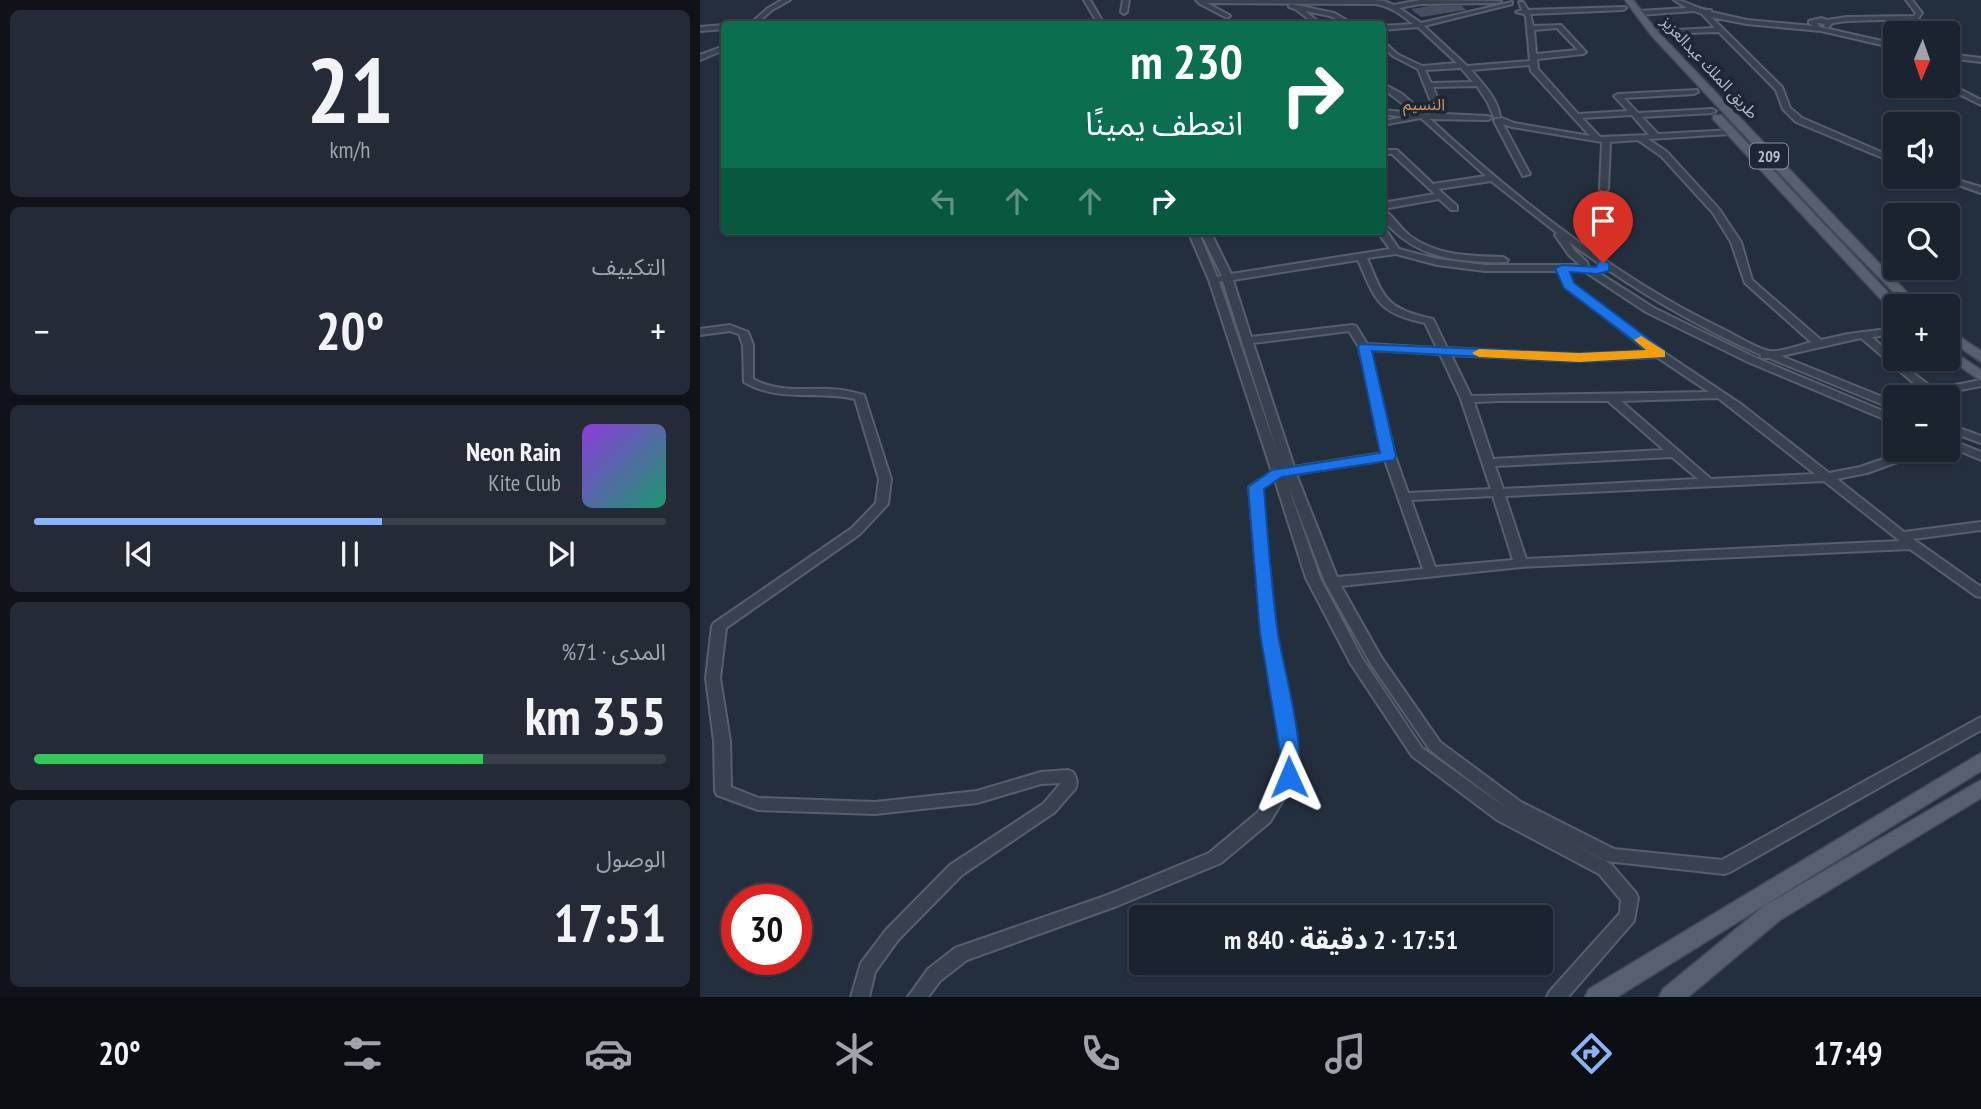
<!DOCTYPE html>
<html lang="ar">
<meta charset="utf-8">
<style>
:root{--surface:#1b232e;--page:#242b36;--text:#f1f3f6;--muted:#a0a4aa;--line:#39404a;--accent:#8ab4f8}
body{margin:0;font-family:"PT Sans Narrow","Noto Sans Arabic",sans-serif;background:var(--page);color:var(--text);direction:rtl;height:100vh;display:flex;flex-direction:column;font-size:26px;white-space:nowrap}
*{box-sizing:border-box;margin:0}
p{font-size:23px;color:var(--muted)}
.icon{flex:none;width:38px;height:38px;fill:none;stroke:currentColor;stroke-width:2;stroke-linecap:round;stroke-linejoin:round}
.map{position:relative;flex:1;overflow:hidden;direction:ltr}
.sheet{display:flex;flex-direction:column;gap:10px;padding:10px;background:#0f1319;width:700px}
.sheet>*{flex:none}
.guide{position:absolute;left:21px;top:21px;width:665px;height:214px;border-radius:7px;box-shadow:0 2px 5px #0004,0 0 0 2px var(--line);direction:rtl;background:#0b6e4f;color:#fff;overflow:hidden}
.needle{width:46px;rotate:182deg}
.controls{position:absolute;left:1183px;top:21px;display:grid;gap:14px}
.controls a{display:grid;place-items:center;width:77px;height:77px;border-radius:7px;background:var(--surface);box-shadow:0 2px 5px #0004,0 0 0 2px var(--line);font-size:35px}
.speed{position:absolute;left:21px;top:884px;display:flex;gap:14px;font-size:35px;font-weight:700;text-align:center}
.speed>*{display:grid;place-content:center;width:91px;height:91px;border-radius:50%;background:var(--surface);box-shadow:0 2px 5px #0004,0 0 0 2px var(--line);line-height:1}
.speed .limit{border:10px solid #d22;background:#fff;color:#111}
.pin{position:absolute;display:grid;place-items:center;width:60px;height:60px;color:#fff;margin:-72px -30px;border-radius:50% 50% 50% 0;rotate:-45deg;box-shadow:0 0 7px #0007}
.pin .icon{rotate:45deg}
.me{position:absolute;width:77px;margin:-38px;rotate:359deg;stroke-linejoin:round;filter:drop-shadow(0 0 5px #0008)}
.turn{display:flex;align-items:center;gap:24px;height:147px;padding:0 28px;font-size:32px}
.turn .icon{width:91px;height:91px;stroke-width:2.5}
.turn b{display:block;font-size:49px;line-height:60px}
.lanes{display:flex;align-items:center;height:66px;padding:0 28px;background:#0003;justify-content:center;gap:35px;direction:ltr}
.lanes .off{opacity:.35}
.big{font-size:52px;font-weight:800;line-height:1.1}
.sheet .card{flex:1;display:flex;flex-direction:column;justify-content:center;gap:10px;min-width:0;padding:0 24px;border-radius:10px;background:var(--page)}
.sheet .dial{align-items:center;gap:0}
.dial b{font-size:91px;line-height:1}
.song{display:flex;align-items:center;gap:21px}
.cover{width:84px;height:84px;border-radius:10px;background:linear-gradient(135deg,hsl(270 70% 55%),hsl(160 70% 35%))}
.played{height:7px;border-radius:4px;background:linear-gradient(90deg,var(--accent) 55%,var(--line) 55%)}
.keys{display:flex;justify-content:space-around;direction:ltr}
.heat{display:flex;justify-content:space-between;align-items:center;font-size:38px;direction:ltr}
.charge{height:10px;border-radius:5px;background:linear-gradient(90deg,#34c759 71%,var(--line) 0)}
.trip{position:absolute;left:429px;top:905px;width:424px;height:70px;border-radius:7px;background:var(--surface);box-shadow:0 2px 5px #0004,0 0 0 2px var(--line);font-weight:800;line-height:70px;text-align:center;direction:rtl}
.menu{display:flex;height:112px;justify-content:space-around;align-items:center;background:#0b0e12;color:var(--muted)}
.menu .icon{width:49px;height:49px}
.menu .active{color:var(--accent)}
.menu b{font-size:32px;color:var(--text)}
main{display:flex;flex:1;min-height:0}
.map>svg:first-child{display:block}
.building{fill:#455162}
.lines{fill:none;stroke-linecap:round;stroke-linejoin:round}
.minor-casing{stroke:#565f6c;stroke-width:4}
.major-casing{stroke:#414a57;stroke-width:3}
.minor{fill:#38414e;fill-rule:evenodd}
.major{fill:#56606e;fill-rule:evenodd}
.route{fill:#1a73e8;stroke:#114b97;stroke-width:2}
.slow{fill:#f59e0b}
.labels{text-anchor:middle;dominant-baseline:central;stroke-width:7;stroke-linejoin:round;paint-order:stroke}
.far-street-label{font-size:16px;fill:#b4bcc9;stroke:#1d2633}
.far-neighbourhood-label{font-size:16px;fill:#d59563;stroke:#1d2633}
.shield{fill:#1d2633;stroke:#878f9c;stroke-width:2}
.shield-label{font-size:16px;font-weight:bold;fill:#b4bcc9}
</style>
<main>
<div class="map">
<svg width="1281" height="997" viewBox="0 0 1281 997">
<rect width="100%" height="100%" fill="#242f3e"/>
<path class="building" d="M730,6H762L766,10L721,17L711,9Z"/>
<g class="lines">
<defs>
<path id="minor" d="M82,0H90L72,10L56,24H50L68,8Z
M384,0H390L404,24H398Z
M423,0H429L427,12L424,14L421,12Z
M496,0H673L684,1L694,5L720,0L801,1L798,3L720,4L699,8L721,23L812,2V4L724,26L767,66L830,61L826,17L824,14L816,12L822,10L819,2H823L828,10L925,7L926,8L923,10L830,14L833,26L861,25L886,52L883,54L837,59L838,69L878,114L928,111L914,96L918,94L997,90L998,92L994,94L924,98L938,113L1012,109L1016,111L1012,113L942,117L958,134L1034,130L1035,132L1031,134L948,139L967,152L1019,209L1041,242L1052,280L1121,340L1148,334L1195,328V334L1172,337L1195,359L1234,389L1281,380V386L1225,397H1205L1206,395L1223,391L1161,338L1081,356L1195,402V409L1191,408L1069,358H1061V355C992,324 929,287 869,242L875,251L887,262L888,266L954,308L1056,358L1195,416V423L1191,422L1048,362L946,312L884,271H868L873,284L954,346L1042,405L1129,473L1160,467L1210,450H1227L1225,452L1167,473L1137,479L1204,532L1281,522V530L1213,539L1281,587V597L1276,596L1210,549L821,567L641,586L681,657L740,742L821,802L914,849L1022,860L1281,717V730L1030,872L1024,874L906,861L809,810L730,750L671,664L625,582L586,480L620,578L662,658L722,748L809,810L911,864L936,893L938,898L934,921L868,997H847L850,991L920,913L921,900L899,874L797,820L712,756L651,664L606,578L575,480L561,488L576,633L598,751L597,777L570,822L521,863L417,906L267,960L240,981L228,997H208L228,969L255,948L405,896L509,853L558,812L581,776L582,751L562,633L549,487L572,472L509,280L488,231H498L517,277L522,276L500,231H510L531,274L690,249L677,231H682V228L685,229L699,249L737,259L785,265H880L869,255L855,235L857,233L791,181L738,189L757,206V210H751L739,199L683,209C693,216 700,228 710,236C737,256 771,256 803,257L808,260L806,262C796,263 784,262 773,261C736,259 706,248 682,218V203L735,194L692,154H682V150H697L733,184L786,176L721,118L682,125V121L705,117L682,114V110L715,113L682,88V83L702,94L725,114H736L718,69L693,56L682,46V40L697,54L722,66L757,63L718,27L682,30V26L713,24C702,15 690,6 675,4L507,3L529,15L530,16L527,18L500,4ZM857,28L878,50L836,54L834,30ZM830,65L831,71L890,136L814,123L802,118L795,119L794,121L823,176L830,174L803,124L812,127L902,142L900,189L904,192L908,189L910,142L938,140L961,156L1013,213L1031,242L1045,283L1111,342C1101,345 1078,353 1069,351C1053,347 1036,335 1021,328C918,279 813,196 730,119L788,120L792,118L788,116L744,114L733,87L777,86L788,103L794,117H800C798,99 782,83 771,70ZM761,68L773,82L731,83L725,70ZM932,115L949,135L900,137L882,118ZM696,254L737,265L785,271H858L866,287L948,351L879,355L747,348L733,319C686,308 685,301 667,258ZM658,260C676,301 678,313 725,323L737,348L667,344L656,326L652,325L551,337L533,280ZM523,281L578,455L519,282ZM649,331L659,347L683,453L594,467L553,343ZM670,350L740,354L761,399L791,489L708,493L695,456ZM751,355L879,361L957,357L1009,392L771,396ZM1018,398L1115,474L1011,479L921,401ZM799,401H908L964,450L793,459L774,402ZM972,457L998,479L803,489L795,466ZM685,460L723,569L637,577L596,474ZM1124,481L1200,541L826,559L805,496ZM793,496L813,560L735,567L711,500Z
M974,0C987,0 998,11 1011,10V12L1047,20L1113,26L1109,23V21L1121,18L1127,20L1147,17L1214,16L1216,13L1206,0H1212L1222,13L1218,19L1147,21L1133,23L1127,28L1124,26L1125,24L1117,23L1120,27L1195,44V48L1121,31L1047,24L1011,17L1082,87L1090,108L1102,118L1195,158V163L1096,122L1083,109L1076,90L1019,32L952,34V32L954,31L1015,28L1002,14L994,11L939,15L936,13L939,11L987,8Z
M591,4L634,13L653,24H646L630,16L605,11L621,24H615L595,9L589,7V5Z
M24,25V29L0,31V27Z
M24,46V50L0,60V55Z
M1248,54L1281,58V62L1248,58Z
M1248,83L1281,100V105L1245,87Z
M1236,177H1248L1281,187V193Z
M30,325L48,332L53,345V379C78,393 104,388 131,389C142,389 153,392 164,395L191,479L188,504L160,534L26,628L20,678L30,741L31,787L59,798L175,802L277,791L341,772L368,770L373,772C377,778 378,783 375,789L355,812L262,875L198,940L175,972L169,997H151L161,963L186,930L250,865L343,804L361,783L341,784L277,803L175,814L58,810L17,795L15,791L14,741L6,678L12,626L14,623L152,528L176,503L179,479L155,399C118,390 79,403 44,382L43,345L39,334L30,331L0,335V329Z
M1248,424L1281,436V443L1248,431Z
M1248,439L1281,452V460L1248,446Z"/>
<path id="major" d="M925,0H933L957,31L1220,306H1207L1127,224L951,35Z
M1013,115H1021L1201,306H1195V310L1190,309L1013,119Z
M1248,329L1281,351V362L1248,339Z
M1248,348L1281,370V381L1248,358Z
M1281,753V771L917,997H885L889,989Z
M1281,780V798L1080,920L988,997H959L963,989L1064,906Z"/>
</defs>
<use href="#minor" class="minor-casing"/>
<use href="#major" class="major-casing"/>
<use href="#minor" class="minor"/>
<use href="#major" class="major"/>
</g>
<path class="route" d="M903,260L909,263V271L897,274L870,272L874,283L965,351V357L879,362L672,351L696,456L694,460L582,477L564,489C568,537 571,586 578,634C583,666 609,758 596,783L589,785L582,783L579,777L580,751L560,633L548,487L572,470L680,453L658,347L660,344L879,353L946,350L864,288L855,268L862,265L896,267L899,261Z"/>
<path class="slow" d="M941,336L965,351V357L879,362L779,357L772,353L779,349L879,353L946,350L934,340Z"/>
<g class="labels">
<g class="far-street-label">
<text transform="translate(1010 67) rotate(47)">طريق الملك عبدالعزيز</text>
</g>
<g class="far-neighbourhood-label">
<text x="724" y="104">النسيم</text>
</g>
<rect class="shield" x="1050" y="143.5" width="38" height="25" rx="5"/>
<g class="shield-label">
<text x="1069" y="156">209</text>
</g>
</g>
</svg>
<div class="controls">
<a><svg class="needle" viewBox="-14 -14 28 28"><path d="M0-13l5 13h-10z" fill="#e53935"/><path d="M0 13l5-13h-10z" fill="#a0a4aa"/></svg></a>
<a><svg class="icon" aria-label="sound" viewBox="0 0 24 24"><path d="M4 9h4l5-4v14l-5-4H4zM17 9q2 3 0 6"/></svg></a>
<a><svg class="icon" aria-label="search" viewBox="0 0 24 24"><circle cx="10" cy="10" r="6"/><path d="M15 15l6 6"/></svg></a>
<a>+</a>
<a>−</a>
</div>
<div class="speed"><div class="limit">30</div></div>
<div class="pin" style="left:903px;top:263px;background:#d93025"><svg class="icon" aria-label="arrive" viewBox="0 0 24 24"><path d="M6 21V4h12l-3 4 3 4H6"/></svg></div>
<svg class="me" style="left:589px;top:777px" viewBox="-20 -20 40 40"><path d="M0-17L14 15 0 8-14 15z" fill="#1a73e8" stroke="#fff" stroke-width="4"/></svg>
<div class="trip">17:51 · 2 دقيقة · 840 m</div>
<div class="guide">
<div class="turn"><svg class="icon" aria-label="right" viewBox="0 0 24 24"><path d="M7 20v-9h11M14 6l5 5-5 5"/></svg><div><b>230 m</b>انعطف يمينًا</div></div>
<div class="lanes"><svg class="icon off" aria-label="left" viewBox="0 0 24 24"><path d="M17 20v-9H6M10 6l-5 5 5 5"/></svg><svg class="icon off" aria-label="ahead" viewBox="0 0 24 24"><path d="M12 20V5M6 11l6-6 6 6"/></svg><svg class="icon off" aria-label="ahead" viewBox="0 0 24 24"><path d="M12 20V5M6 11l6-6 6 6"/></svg><svg class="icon" aria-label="right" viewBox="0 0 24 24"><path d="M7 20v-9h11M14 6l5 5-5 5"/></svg></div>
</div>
</div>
<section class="sheet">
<div class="card dial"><b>21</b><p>km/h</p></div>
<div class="card"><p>التكييف</p>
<div class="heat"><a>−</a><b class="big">20°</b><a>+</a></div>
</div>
<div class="card">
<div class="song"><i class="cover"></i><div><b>Neon Rain</b><p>Kite Club</p></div></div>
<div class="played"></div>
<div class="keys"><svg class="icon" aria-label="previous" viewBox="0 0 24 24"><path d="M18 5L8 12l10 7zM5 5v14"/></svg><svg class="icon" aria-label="pause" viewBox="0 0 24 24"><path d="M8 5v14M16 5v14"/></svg><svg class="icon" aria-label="next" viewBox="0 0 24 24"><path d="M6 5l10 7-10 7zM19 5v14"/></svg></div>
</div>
<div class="card"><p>المدى · 71%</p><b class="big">355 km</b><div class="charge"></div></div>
<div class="card"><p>الوصول</p><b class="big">17:51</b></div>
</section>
</main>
<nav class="menu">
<b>17:49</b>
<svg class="icon active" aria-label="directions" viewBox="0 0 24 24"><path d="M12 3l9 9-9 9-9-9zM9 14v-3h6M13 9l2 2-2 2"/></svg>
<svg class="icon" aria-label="music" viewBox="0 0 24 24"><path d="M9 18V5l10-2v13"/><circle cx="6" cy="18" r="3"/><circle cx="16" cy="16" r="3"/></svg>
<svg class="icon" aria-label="phone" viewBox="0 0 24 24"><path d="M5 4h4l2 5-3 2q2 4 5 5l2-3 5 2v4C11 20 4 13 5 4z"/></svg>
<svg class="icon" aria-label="climate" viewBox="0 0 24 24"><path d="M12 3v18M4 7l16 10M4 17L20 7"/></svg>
<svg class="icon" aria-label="car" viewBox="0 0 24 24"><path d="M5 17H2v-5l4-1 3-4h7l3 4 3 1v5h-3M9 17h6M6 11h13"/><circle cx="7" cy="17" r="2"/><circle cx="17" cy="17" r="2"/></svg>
<svg class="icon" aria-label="filters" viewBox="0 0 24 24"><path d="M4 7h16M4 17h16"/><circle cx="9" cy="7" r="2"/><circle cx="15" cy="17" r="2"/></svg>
<b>20°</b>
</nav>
